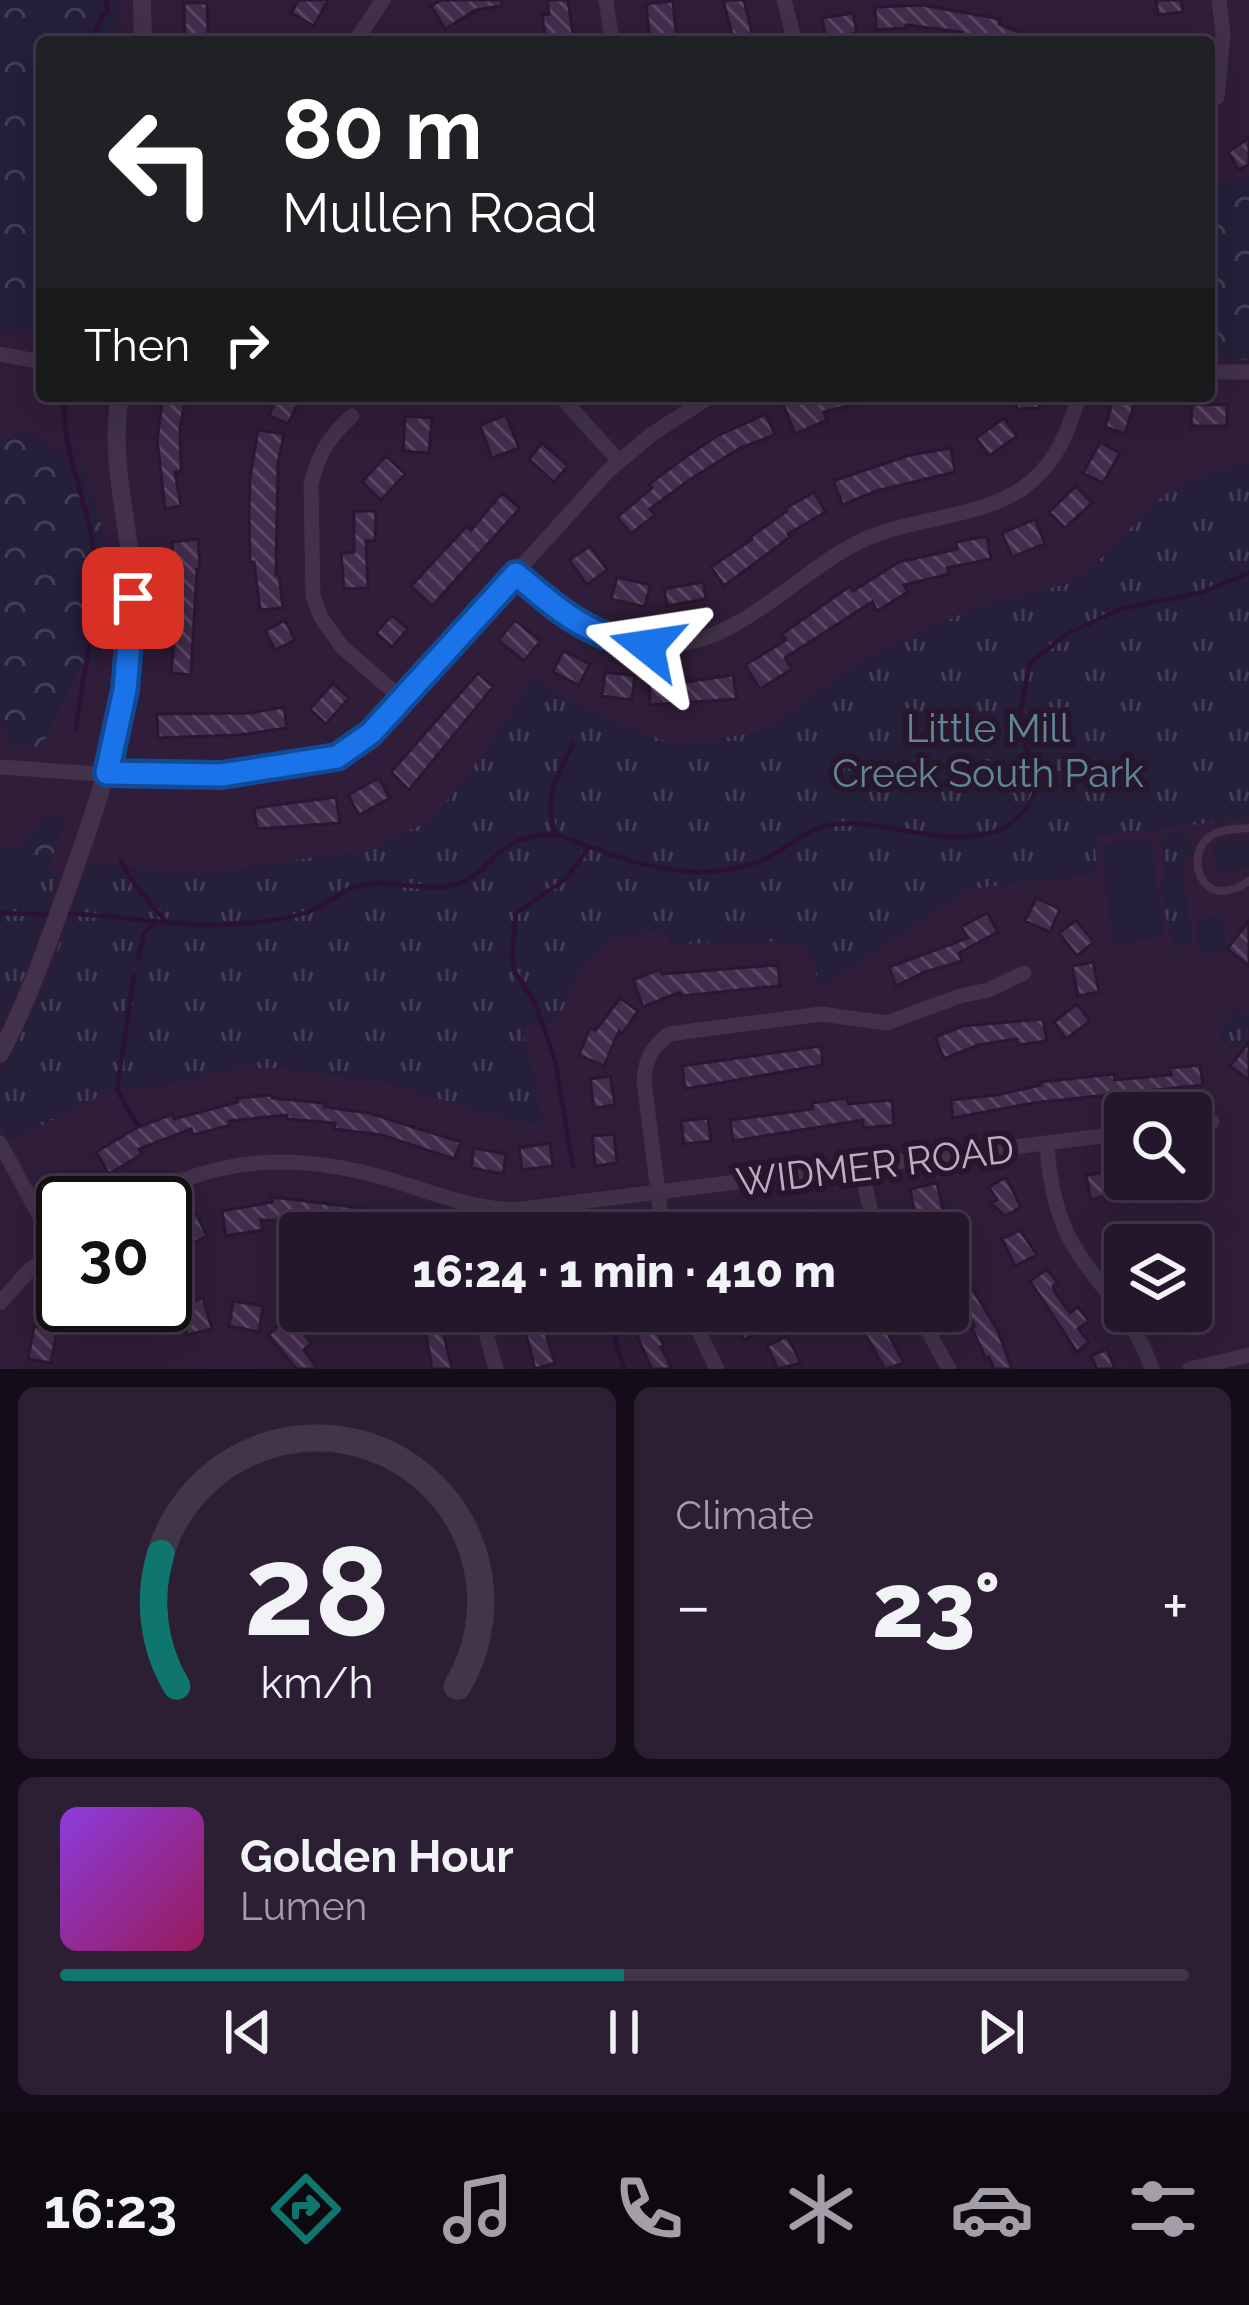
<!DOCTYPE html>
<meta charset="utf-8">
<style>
:root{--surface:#24162b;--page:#2c1f33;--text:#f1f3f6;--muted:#a39fa9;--line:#413547;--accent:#0f766e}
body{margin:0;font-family:Raleway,sans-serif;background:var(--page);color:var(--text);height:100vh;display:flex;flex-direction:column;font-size:45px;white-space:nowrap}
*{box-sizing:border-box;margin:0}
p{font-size:39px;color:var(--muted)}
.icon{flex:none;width:66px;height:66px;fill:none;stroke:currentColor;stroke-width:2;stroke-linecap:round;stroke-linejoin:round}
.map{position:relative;height:1369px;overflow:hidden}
.panel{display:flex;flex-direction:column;gap:18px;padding:18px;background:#140c18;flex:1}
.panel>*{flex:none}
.hud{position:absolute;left:36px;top:36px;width:1179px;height:366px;border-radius:12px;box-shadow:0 12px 48px #0002,0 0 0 3px var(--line);background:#202124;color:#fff;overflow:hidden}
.buttons{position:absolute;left:1104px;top:1092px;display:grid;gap:24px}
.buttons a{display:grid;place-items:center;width:108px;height:108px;border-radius:12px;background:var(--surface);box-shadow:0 12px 48px #0002,0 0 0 3px var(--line);font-size:60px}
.speed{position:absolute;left:36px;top:1176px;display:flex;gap:24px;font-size:60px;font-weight:700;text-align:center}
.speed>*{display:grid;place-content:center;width:156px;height:156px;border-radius:50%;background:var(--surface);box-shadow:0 12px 48px #0002,0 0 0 3px var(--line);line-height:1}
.speed .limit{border:6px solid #111;border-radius:18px;background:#fff;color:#111}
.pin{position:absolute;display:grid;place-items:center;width:102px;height:102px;color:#fff;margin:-51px;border-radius:24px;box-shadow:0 6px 18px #0006}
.me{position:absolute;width:132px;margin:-66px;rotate:285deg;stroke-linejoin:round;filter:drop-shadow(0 0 9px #0008)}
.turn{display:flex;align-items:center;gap:42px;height:252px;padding:0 48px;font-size:54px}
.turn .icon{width:156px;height:156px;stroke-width:2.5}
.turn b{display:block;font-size:84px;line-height:102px}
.then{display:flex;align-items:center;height:114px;padding:0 48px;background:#0003;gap:24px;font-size:45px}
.big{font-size:90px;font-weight:800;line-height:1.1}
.panel .tile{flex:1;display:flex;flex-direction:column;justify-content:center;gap:18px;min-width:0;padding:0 42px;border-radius:18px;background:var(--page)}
.panel .dial{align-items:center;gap:0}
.dial svg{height:312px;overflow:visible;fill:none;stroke:var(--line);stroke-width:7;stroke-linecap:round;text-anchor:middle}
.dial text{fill:var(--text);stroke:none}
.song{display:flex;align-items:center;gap:36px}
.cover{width:144px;height:144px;border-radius:18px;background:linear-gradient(135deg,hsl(270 70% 55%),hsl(330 70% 35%))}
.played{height:12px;border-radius:6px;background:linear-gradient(90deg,var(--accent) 50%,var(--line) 50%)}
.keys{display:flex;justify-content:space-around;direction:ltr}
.heat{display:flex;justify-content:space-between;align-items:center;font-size:66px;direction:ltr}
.panel .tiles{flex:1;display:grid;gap:18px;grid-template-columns:1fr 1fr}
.tile:last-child{grid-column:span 2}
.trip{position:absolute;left:279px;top:1212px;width:690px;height:120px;border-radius:12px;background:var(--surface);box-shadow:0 12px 48px #0002,0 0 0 3px var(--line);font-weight:800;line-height:120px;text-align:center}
.tab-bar{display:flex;height:192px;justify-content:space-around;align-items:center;background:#0e0911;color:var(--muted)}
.tab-bar .icon{width:84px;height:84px}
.tab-bar .current{color:var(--accent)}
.tab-bar b{font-size:54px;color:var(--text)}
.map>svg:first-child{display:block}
.grass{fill:#251f3a}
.forest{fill:url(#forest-crowns)}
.park{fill:url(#park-tufts)}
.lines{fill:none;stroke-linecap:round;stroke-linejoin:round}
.stream{stroke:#2b1136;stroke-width:4.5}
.building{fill:url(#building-back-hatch);stroke:#28192f;stroke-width:3}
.service{stroke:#423149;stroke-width:8}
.minor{stroke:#423149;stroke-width:15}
.tertiary{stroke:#423149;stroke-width:18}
.route-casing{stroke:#114b97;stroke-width:30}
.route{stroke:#1a73e8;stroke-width:21}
.labels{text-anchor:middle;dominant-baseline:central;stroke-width:12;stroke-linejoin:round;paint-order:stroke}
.park-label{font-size:39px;fill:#618699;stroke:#26172d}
.street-label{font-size:39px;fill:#bfabc6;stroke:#26172d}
</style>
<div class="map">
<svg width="1249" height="1369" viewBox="0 0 1249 1369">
<defs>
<pattern id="forest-crowns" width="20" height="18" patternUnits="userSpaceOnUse" patternTransform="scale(3)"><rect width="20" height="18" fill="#251f3a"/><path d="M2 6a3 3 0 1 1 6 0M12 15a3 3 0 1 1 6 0" fill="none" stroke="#433d55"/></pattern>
<pattern id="park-tufts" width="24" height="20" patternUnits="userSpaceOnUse" patternTransform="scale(3)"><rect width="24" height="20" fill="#251f3a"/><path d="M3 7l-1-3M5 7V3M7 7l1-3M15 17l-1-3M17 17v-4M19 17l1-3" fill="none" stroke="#433d55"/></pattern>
<pattern id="building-back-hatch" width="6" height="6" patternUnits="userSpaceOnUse" patternTransform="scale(3)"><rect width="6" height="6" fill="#432c4d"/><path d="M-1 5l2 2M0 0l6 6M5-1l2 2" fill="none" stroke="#5c4865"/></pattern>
</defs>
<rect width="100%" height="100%" fill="#301d39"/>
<path class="grass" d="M1151,839L1163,937L1113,943L1101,845Z
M1249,840V867L1216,871L1212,844Z
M1222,916L1226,951L1199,954L1196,919Z"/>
<path class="forest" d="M0,0H118V42H42V332L0,331Z
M1249,176V359L1229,361L1226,355L1209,357V185Z
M25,432L83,469L102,527L108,610L100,658L83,663L41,747L12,745L0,719V441Z
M44,817L65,819L18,957L0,978V847H22Z"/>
<path class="park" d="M1249,462V818L1094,837L1097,874L970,889L820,988L809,949L779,941L670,944L666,930L611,937L586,962L557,1020L523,1029L544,1126L513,1121L386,1083L281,1068L229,1069L167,1085L114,1089L10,1141L0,1129V1074L45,985L88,863L197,875L370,849L431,820L474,766L533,679L588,711L678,746L768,730L848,670L910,636L991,602L1068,584L1112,550L1148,507L1184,482Z
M1184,831L1193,850L1181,864L1189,910L1186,914L1192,923L1191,942L1180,948L1174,946C1170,931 1164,914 1163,898C1161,878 1168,858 1160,841L1168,834Z
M0,860L61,872L31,960L0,1032Z
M1234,1008L1249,1014V1030L1237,1045H1227L1218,1037Z"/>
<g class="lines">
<path class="stream" d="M96,42L95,30L108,9L105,0
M65,396C60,455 91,504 95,562C99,617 82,674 76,730
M556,833C541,795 560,775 573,743
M121,861L135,885L168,924
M0,913L54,915
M66,914C128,914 185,931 249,923C270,921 293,918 313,910C329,903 344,888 361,885C391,879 424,892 454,885C494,875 493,832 558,835C604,852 650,872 700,872C721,872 752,866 771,856C794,843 809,827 837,824C895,817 995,872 1033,797C1044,775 1028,757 1022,736C1017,713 1026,685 1030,663L1067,634L1123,608L1200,593L1249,573
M138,959L144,933L154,923
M134,976L117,1090L138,1126
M573,1167L555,1060L535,1003L515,972L512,957L516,913L566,879L589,847
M584,1228L585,1233
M607,1311L624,1369"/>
</g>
<path class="building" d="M299,0H328L314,26L291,13Z
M441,0H502V6L476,10L445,29L431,6Z
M547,0H568L574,42H546L542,15L549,14Z
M723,0H744L754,42H734Z
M1156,0H1181L1183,12L1158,15Z
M673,1L677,41L650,42L646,4Z
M184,3H207L208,39H185Z
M922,5L1000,19L999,24L1045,42H994L962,35V32L906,25V28L876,30L875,7Z
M853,13L857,33L826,39L822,18Z
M1249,138V164L1239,170L1228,152Z
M163,396H186L180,428L181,472H175L181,506L165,509L157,439Z
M278,396H302L288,424L269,415Z
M802,396H870L871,400L824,412L827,420L795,434L783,404Z
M1016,396H1039V408L1017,409Z
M1114,396H1137L1125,434L1105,427Z
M1192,404L1227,405V426H1191Z
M766,414L775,435L740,448L688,481L650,509L655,515L631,534L617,517L652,488L649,484L687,456L717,436Z
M506,415L519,448L492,458L480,425Z
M405,416L432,418L429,453L403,451Z
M1004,418L1017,436L989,456L976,438Z
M258,430L284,434L278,464L276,575H279L283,608L260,610L254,562H250L249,514L250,478Z
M1100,442L1120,453L1103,483L1083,473Z
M542,443L568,466L554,482L529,459Z
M951,448L955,472L876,491L843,505L833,481L910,455Z
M386,456L405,474L381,500L362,482Z
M1076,486L1092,503L1065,528L1049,512Z
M814,492L826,512L788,534L790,537L724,586L711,567L752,539L750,537L787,511L786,508Z
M502,493L520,508L432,606L411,586L467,526L471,530Z
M354,511H376L375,541H366L368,588L344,589L341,553L354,552Z
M1035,519L1045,544L1012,557L1002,533Z
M987,536L991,559L947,568L949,574L904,585L908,592L877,611L872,602L785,658L792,669L760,689L745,665L786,640L782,634L850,586L853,591L899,562L957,549L956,542Z
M198,539L200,568L197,569L191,675L171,673L176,621L172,542Z
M590,546L607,570L587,585L569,560Z
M617,577L650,585L645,607L611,599Z
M703,582L706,599L667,606L664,589Z
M392,615L408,629L392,647L376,633Z
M285,620L295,640L275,650L265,631Z
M515,620L541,641L524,661L498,640Z
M563,651L590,664L579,685L553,672Z
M605,672L635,676L632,700L602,696Z
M478,673L493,687L409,790L391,772Z
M733,675L737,699L650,705L649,681L685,682Z
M333,683L349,698L326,724L310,709Z
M284,707L287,728L239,735L158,738L157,714L250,713Z
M375,780H380L390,798L359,815L348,795Z
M336,797L340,823L257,829L254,808Z
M1036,898L1060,909L1050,932L1025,921Z
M987,913L998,932L959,953L962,961L925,972L896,986L889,967L968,938L961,927Z
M1076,920L1094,942L1077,956L1059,933Z
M1249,921V966L1227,949Z
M1093,962L1099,992L1078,996L1072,966Z
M778,965L780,986L681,996L680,992L643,1007L633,980L660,969L662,974Z
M620,998L638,1011L622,1034L619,1031L604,1066L579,1055L590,1028L596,1030Z
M1077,1004L1090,1021L1066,1039L1054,1022Z
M1043,1019L1047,1041L1018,1045L1017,1039L978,1045L944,1059L935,1037L963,1026Z
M1249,1042V1081L1230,1066Z
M821,1046L823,1065L685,1089L682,1066Z
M1200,1065L1203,1085L1033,1103L953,1118L951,1100L997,1095L1041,1085L1040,1082L1114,1074L1115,1080L1171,1075L1170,1068Z
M610,1076L615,1105L594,1108L590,1079Z
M272,1095V1098L324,1103V1107L369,1113L461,1142L454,1159L382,1135L334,1129L335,1123L287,1119V1115L229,1121L231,1125L193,1135L191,1129L139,1149L142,1154L109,1174L96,1152L136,1128L172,1114L174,1119L238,1102L237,1098Z
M847,1098L848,1104L892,1100L894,1125L863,1128V1120L733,1141L730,1120L813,1109L812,1103Z
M708,1118L711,1141L684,1144L681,1121Z
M614,1134L617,1163L595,1166L592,1136Z
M550,1143L553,1166L522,1170L519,1148Z
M474,1148L506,1154L503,1174L471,1168Z
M1210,1158L1212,1180L1191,1183V1160Z
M1117,1171L1119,1179H1158V1186L1121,1190L1091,1200L1086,1175Z
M1006,1177L1021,1207L1005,1216L991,1203L997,1200L989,1187Z
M937,1183L945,1219L917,1225L910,1189Z
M272,1197L362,1208L395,1218L394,1221L423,1233H371L304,1221L261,1220L263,1230L226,1236L222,1211L272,1202Z
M811,1209L838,1215L835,1233L807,1228Z
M790,1212L793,1232L758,1233L756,1217Z
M196,1213L207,1236L165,1256V1228Z
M732,1218L733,1233H696L695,1223Z
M1020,1230L1037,1255L1015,1266L1002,1239Z
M948,1248L998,1331L1012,1369H994L989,1357L986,1359L972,1328L975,1326L948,1282Z
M1047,1269L1058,1283L1053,1286L1055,1292L1070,1313L1078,1307L1089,1321L1078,1329L1089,1342L1077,1352L1030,1281Z
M1191,1293L1207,1322L1189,1332L1177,1311H1191Z
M203,1298L212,1329L187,1335L179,1305Z
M233,1301L263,1306L259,1332L229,1326Z
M59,1305H97L74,1324Z
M422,1311H438L452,1369H432Z
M520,1311H539L555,1363L535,1369Z
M729,1311H753L762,1331L744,1340Z
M852,1311H876L904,1363L885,1369Z
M289,1317L312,1343L304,1350L318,1369H297L268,1335Z
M652,1318L664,1346L661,1347L672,1369H652L633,1327Z
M34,1326L57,1330L51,1363L28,1359Z
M787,1336L801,1363L778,1369L767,1346Z
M1107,1349L1115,1369H1097L1091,1356Z"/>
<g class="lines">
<path class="service" d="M1249,828C1238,829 1221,829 1212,835C1182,853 1201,915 1249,881"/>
<path class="minor" d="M606,0L612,42
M784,0L795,42
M355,42L383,0
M1209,102L1217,97L1223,34L1219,0
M0,354L42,362
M1209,372H1249
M561,397L619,461
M352,416C330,435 317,456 311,485L313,596L321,617L341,646L401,698
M516,574C559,610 599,647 659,646C740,645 791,576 859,542C909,517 979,519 1023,488C1056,464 1068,433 1079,396
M0,767C96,773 297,798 371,733L608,471L652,434L711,396
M1191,1125L1212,1122
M0,1143L59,1252
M1047,1144C1049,1178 1055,1213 1072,1243C1100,1291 1132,1311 1152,1369
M860,1165L876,1233
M137,1203C217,1154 300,1153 388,1179C431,1192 469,1208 515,1210L1125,1133
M476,1233L478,1209
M663,1233L644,1082C645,1059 651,1048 669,1034L821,1014L887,1023L960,996L988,990L1024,973
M0,1303L30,1269L63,1250
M480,1311L496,1369
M689,1311L717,1369
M917,1311L949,1369
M1190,1369L1249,1355"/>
<path class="tertiary" d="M142,0L143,42
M0,1054C26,1005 44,954 63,901C98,804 134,703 133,597C132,529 108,464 120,396"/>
</g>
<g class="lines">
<defs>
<path id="route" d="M133,598L125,690L107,773L221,775L337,757L371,733L516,574C557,609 591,639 647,646"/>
</defs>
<use href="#route" class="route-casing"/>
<use href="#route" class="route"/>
</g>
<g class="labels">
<g class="park-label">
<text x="988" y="728">Little Mill<tspan x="988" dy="45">Creek South Park</tspan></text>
</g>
<g class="street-label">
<text transform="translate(875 1165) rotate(-7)">WIDMER ROAD</text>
</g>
</g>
</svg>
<div class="buttons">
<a><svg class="icon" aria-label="search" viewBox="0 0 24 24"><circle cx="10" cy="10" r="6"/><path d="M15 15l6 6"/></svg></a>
<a><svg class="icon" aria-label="layers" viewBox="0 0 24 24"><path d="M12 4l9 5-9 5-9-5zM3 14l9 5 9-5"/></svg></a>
</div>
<div class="speed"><div class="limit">30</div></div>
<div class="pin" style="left:133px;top:598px;background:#d93025"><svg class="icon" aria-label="arrive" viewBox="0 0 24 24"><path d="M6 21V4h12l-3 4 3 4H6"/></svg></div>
<svg class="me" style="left:647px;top:646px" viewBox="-20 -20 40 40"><path d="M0-17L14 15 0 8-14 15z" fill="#1a73e8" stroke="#fff" stroke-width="4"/></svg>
<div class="trip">16:24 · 1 min · 410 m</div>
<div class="hud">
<div class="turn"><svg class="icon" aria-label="left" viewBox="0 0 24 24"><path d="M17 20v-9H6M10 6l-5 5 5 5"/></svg><div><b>80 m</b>Mullen Road</div></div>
<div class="then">Then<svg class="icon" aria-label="right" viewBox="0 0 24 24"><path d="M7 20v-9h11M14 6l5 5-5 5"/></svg></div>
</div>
</div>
<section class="panel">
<div class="tiles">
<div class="tile dial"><svg viewBox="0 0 100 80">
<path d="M14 69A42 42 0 1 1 86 69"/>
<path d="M14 69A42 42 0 0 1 10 35" stroke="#0f766e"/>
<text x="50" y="56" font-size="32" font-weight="700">28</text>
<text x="50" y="72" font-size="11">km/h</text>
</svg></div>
<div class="tile"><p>Climate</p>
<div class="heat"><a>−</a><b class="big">23°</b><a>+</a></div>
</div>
<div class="tile">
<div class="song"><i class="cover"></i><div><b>Golden Hour</b><p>Lumen</p></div></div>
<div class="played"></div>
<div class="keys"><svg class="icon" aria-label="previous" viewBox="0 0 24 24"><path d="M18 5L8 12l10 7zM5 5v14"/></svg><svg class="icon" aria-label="pause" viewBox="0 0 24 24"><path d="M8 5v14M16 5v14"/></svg><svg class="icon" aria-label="next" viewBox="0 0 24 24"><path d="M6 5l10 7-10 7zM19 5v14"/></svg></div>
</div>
</div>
</section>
<nav class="tab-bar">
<b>16:23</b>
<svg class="icon current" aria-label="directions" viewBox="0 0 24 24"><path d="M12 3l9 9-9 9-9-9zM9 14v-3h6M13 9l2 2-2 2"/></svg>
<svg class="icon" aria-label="music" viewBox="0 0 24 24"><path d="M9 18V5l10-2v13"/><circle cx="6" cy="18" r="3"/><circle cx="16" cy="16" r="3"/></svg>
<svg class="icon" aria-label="phone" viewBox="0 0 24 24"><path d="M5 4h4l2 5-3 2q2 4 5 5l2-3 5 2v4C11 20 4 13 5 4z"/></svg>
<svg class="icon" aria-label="climate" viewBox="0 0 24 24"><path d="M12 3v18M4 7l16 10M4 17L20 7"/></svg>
<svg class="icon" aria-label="car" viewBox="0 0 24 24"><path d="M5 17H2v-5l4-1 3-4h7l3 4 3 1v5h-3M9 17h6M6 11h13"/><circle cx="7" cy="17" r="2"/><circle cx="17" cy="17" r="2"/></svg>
<svg class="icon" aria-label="filters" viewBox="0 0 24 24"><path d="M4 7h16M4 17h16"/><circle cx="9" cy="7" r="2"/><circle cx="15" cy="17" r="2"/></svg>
</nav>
